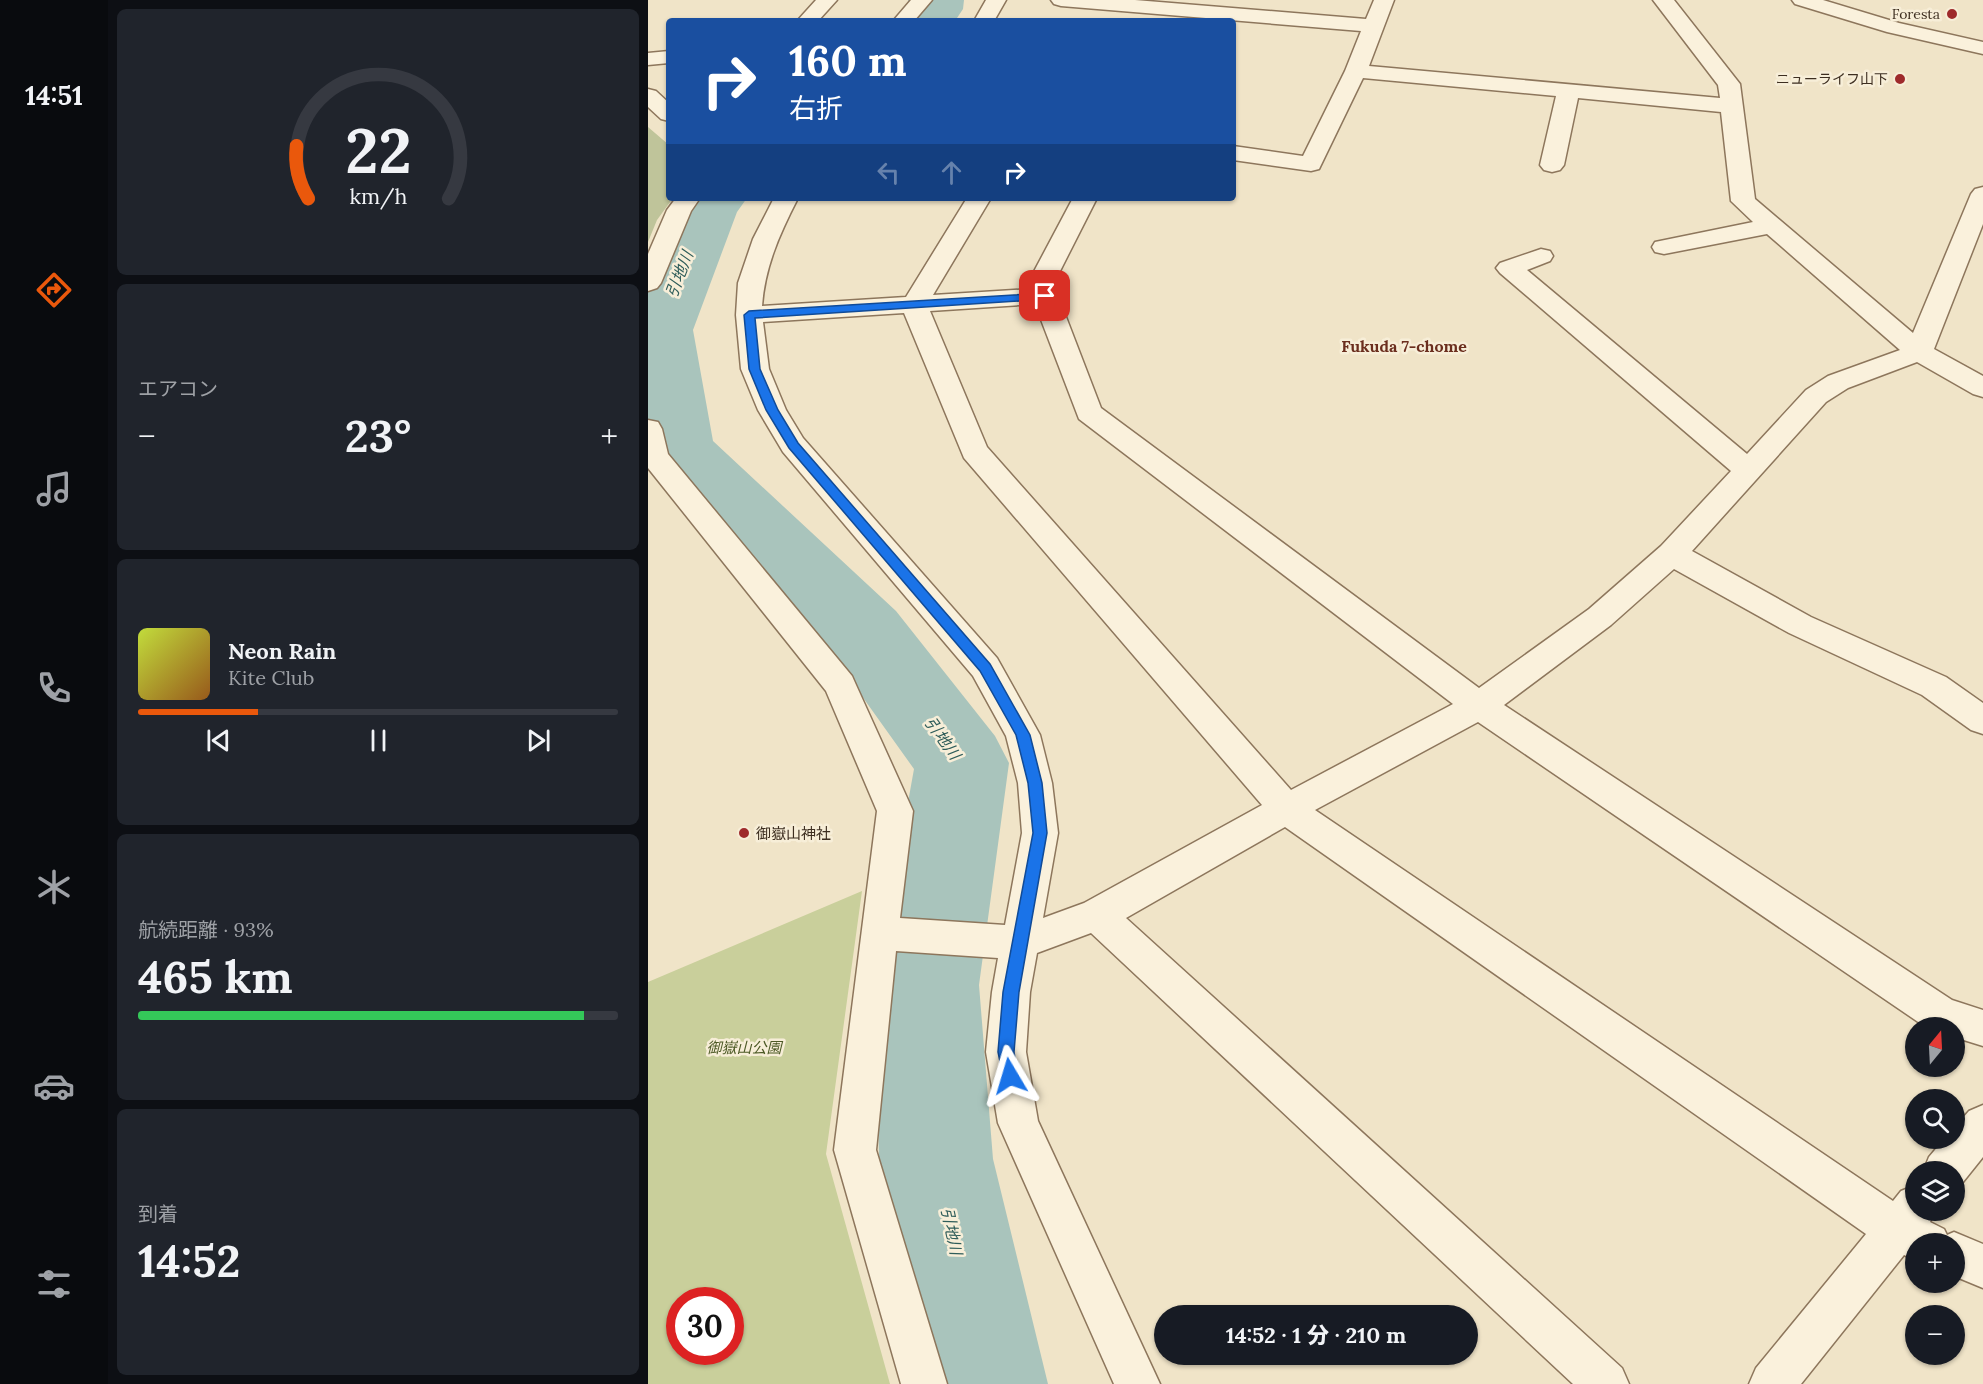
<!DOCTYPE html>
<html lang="ja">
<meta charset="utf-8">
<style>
:root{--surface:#171b24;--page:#20242c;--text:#f1f3f6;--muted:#9ea1a6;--line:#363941;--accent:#ea580c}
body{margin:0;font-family:Lora,"Noto Sans JP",serif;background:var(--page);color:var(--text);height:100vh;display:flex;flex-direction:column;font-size:22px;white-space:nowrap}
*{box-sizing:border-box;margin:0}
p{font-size:20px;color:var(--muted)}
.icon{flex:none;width:33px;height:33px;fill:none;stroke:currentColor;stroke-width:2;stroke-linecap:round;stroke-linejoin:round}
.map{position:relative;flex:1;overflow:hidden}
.panel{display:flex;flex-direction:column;gap:9px;padding:9px;background:#0d0f14;width:540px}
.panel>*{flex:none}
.guide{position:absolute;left:18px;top:18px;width:570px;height:183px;border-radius:6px;box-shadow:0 2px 4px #0004;background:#1a4fa0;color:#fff;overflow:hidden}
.needle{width:39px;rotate:18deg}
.fabs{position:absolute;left:1257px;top:1017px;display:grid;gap:12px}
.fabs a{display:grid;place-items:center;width:60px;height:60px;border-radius:50%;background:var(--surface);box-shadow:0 2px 4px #0004;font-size:30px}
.speed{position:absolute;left:18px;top:1287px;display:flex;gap:12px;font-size:30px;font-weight:700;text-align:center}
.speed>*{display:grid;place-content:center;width:78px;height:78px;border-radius:50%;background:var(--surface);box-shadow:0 2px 4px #0004;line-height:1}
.speed .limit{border:9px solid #d22;background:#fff;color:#111}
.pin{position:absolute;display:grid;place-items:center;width:51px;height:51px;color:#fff;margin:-26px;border-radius:12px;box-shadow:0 3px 9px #0006}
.me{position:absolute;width:66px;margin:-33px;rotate:353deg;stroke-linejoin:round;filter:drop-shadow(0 0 4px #0008)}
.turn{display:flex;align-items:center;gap:21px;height:126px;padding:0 24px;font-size:27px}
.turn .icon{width:78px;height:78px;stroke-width:2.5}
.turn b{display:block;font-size:42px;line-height:51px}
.lanes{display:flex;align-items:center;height:57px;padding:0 24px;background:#0003;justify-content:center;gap:30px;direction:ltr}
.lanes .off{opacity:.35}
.big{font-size:45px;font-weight:800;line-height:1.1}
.panel .widget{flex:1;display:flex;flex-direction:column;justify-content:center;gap:9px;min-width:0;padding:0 21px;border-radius:9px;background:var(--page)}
.panel .dial{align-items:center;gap:0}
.dial svg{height:156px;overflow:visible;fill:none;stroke:var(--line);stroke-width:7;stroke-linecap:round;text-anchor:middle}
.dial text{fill:var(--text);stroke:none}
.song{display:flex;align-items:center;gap:18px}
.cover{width:72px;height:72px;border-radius:9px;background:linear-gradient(135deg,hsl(70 70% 55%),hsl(30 70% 35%))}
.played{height:6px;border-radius:3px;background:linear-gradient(90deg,var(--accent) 25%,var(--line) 25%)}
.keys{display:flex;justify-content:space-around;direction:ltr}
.heat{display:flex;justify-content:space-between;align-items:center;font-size:33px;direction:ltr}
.charge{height:9px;border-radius:4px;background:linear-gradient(90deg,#34c759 93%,var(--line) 0)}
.trip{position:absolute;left:506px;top:1305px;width:324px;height:60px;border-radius:30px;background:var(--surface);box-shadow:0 2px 4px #0004;font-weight:800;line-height:60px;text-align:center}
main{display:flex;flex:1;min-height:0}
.tabs{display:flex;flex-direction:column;width:108px;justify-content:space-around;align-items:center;background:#090b0e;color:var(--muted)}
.tabs .icon{width:42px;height:42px}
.tabs .selected{color:var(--accent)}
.tabs b{font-size:27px;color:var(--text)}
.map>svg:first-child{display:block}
.green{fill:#c9cf9b;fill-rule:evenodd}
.cemetery{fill:#bfc49a}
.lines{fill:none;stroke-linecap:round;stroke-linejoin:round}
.river{fill:#a9c4bc;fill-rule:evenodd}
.minor-casing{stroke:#8d765c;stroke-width:3}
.minor{fill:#faf1dc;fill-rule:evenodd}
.route{fill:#1a73e8;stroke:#114b97;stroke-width:1.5}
.poi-dot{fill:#9e2a2b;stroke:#f7eed8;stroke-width:2}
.labels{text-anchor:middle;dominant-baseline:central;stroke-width:5;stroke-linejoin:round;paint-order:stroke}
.far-poi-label{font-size:14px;fill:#3d2e20;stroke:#f7eed8;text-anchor:end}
.poi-label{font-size:15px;fill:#3d2e20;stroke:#f7eed8;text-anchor:start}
.park-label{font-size:15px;font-style:italic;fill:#4d5a26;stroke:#f7eed8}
.water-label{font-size:16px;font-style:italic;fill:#2f5d5a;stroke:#f7eed8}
.neighbourhood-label{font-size:16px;font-weight:bold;fill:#6b2e1e;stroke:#f7eed8}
</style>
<main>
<nav class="tabs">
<b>14:51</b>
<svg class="icon selected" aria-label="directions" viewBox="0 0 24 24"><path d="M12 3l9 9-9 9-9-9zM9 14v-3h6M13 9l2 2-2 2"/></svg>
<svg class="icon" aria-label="music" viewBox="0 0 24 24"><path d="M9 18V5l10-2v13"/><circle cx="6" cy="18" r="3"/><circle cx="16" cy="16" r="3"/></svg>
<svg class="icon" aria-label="phone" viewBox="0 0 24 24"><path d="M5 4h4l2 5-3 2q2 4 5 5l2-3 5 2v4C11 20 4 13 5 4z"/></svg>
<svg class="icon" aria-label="climate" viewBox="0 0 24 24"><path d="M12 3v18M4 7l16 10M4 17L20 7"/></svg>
<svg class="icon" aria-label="car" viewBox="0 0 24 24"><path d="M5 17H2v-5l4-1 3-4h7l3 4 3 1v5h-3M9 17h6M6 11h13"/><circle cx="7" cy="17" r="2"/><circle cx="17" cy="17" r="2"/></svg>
<svg class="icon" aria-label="filters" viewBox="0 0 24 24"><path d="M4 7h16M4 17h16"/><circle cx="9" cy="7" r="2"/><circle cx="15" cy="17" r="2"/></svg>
</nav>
<section class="panel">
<div class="widget dial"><svg viewBox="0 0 100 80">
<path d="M14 69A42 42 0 1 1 86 69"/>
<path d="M14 69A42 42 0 0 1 8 42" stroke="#ea580c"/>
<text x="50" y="56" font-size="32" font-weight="700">22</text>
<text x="50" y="72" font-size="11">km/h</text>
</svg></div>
<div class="widget"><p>エアコン</p>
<div class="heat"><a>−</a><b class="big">23°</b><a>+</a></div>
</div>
<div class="widget">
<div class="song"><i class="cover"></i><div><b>Neon Rain</b><p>Kite Club</p></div></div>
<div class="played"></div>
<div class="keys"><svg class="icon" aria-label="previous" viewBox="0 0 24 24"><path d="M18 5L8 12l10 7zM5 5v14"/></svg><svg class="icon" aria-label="pause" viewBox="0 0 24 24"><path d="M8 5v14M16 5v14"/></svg><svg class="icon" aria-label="next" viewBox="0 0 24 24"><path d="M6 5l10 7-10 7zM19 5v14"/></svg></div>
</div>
<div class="widget"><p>航続距離 · 93%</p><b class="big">465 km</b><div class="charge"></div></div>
<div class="widget"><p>到着</p><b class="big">14:52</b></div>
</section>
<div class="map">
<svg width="1335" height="1384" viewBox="0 0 1335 1384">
<rect width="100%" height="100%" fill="#f0e4c8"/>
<path class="green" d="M214,891L178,1154L242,1384H0V982ZM32,1300H82V1352H32Z"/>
<path class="cemetery" d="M0,127L21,145V198H25L9,220L0,242Z"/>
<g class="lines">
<path class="river" d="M260,0H316L315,9L307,21H247L260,5Z
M30,198H99L89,212L45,330L65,441L248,611L347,736L361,763L331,985L345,1159L400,1384H276L231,1159L227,985L266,769L186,657L0,468V266Z"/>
<defs>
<path id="minor" d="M168,0H189L170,21H149Z
M263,0H284L266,21H245Z
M338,0H358L346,21H326Z
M403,0H487L718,19L726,0H746L721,66L1072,98L1070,85L1005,0H1026L1092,84L1107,199L1265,333L1323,194L1327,189L1335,187V224L1286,349L1335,376V397L1325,394L1269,362L1200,388L1178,402L1044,551L1163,617L1298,677L1335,703V734L1323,730L1274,695L1141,633L1026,569L963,625L856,705L1304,1000L1335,1010V1046L1306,1037V1028H1279L830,722L667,810L1245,1201L1253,1191L1268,1185V1210H1287L1282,1222L1296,1229L1299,1235L1306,1232L1335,1244V1288L1306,1276V1244H1268V1260L1256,1255L1153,1384H1101L1108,1368L1218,1234L637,827L478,918L974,1368L981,1384H925L443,933L389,953L382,992L378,1052L390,1121L512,1384H466L350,1123L338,1052L344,992L350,958L248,951L228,1150L299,1384H253L186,1150L229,811L178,691L0,468V420L10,422L14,429L20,454L204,676L208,685L265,811L252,918L357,925L374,833L370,783L358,736L325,676L135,452L110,410L93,369L88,315L90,283L105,239L126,198H150C132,233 117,266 114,306L258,297L319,198H343L285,295L383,289L382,279L425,198H449L408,279L410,296L453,408L831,688L941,609L1013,546L1083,471L852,273L848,268L852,263L893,249L902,251L905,256L902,261L879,270L1099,454L1158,390L1180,376L1252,350L1119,234L1016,254L1007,252L1004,247L1007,242L1105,222L1083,201L1073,112L930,98L916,165L912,170L904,172L896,170L892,165L908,96L715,78L671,169L663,171L585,160V146L655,156L697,71L713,31L413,6L406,4ZM387,304L431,419L805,704L643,790L339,447L282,311ZM256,313L316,458L614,805L436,903L395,918L410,833L404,783L392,735L349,658L155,438L138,410L121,369L115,322Z
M1144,0H1175L1251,23L1335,42V54L1239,32L1147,4Z
M21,51V63L0,65V53Z
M0,89L8,91L21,103V121L13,119L0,107Z
M28,198H52L43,211L13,283L9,288L0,291V254L19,210Z
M1335,1105V1157L1311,1187L1306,1188V1172H1275L1281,1157L1297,1138H1306V1128L1321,1111Z"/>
</defs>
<use href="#minor" class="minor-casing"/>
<use href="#minor" class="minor"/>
</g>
<path class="route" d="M397,293L401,294V299L107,318L112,369L130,410L150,443L342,664L382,735L394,783L399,833L371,992L366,1052L370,1076L368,1081L362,1084L356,1081L350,1052L355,992L385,833L380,783L368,735L332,671L141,448L118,410L101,369L96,315L101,311Z"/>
<g class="poi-dot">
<circle cx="1304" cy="14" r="6"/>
<circle cx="1252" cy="79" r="6"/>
<circle cx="96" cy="833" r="6"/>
</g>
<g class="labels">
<g class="far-poi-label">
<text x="1292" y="14">Foresta</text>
<text x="1240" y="79">ニューライフ山下</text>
</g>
<g class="poi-label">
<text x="108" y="833">御嶽山神社</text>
</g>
<g class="park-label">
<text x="96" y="1047">御嶽山公園</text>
</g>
<g class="water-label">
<text transform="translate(31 274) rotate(-69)">引地川</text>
<text transform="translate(295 738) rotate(54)">引地川</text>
<text transform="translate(304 1231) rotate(78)">引地川</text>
</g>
<g class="neighbourhood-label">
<text x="756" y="346">Fukuda 7-chome</text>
</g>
</g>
</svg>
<div class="fabs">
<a><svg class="needle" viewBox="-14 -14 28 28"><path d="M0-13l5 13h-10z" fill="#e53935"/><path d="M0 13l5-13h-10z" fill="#9ea1a6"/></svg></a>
<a><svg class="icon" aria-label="search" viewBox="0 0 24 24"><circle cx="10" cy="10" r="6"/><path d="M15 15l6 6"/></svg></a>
<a><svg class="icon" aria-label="layers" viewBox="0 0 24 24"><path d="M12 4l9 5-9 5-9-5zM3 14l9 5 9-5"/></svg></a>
<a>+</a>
<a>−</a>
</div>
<div class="speed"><div class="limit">30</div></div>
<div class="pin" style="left:397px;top:296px;background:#d93025"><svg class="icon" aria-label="arrive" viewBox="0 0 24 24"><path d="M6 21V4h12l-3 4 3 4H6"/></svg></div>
<svg class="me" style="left:362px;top:1076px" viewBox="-20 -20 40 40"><path d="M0-17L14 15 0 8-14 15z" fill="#1a73e8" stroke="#fff" stroke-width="4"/></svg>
<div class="trip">14:52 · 1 分 · 210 m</div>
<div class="guide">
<div class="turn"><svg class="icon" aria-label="right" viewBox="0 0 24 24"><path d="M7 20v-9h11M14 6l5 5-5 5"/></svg><div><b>160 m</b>右折</div></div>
<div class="lanes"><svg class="icon off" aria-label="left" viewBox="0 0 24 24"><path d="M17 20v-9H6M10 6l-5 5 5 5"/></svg><svg class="icon off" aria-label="ahead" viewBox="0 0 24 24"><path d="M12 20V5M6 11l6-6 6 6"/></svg><svg class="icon" aria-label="right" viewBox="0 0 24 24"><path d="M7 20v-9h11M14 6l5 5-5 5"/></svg></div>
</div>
</div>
</main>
